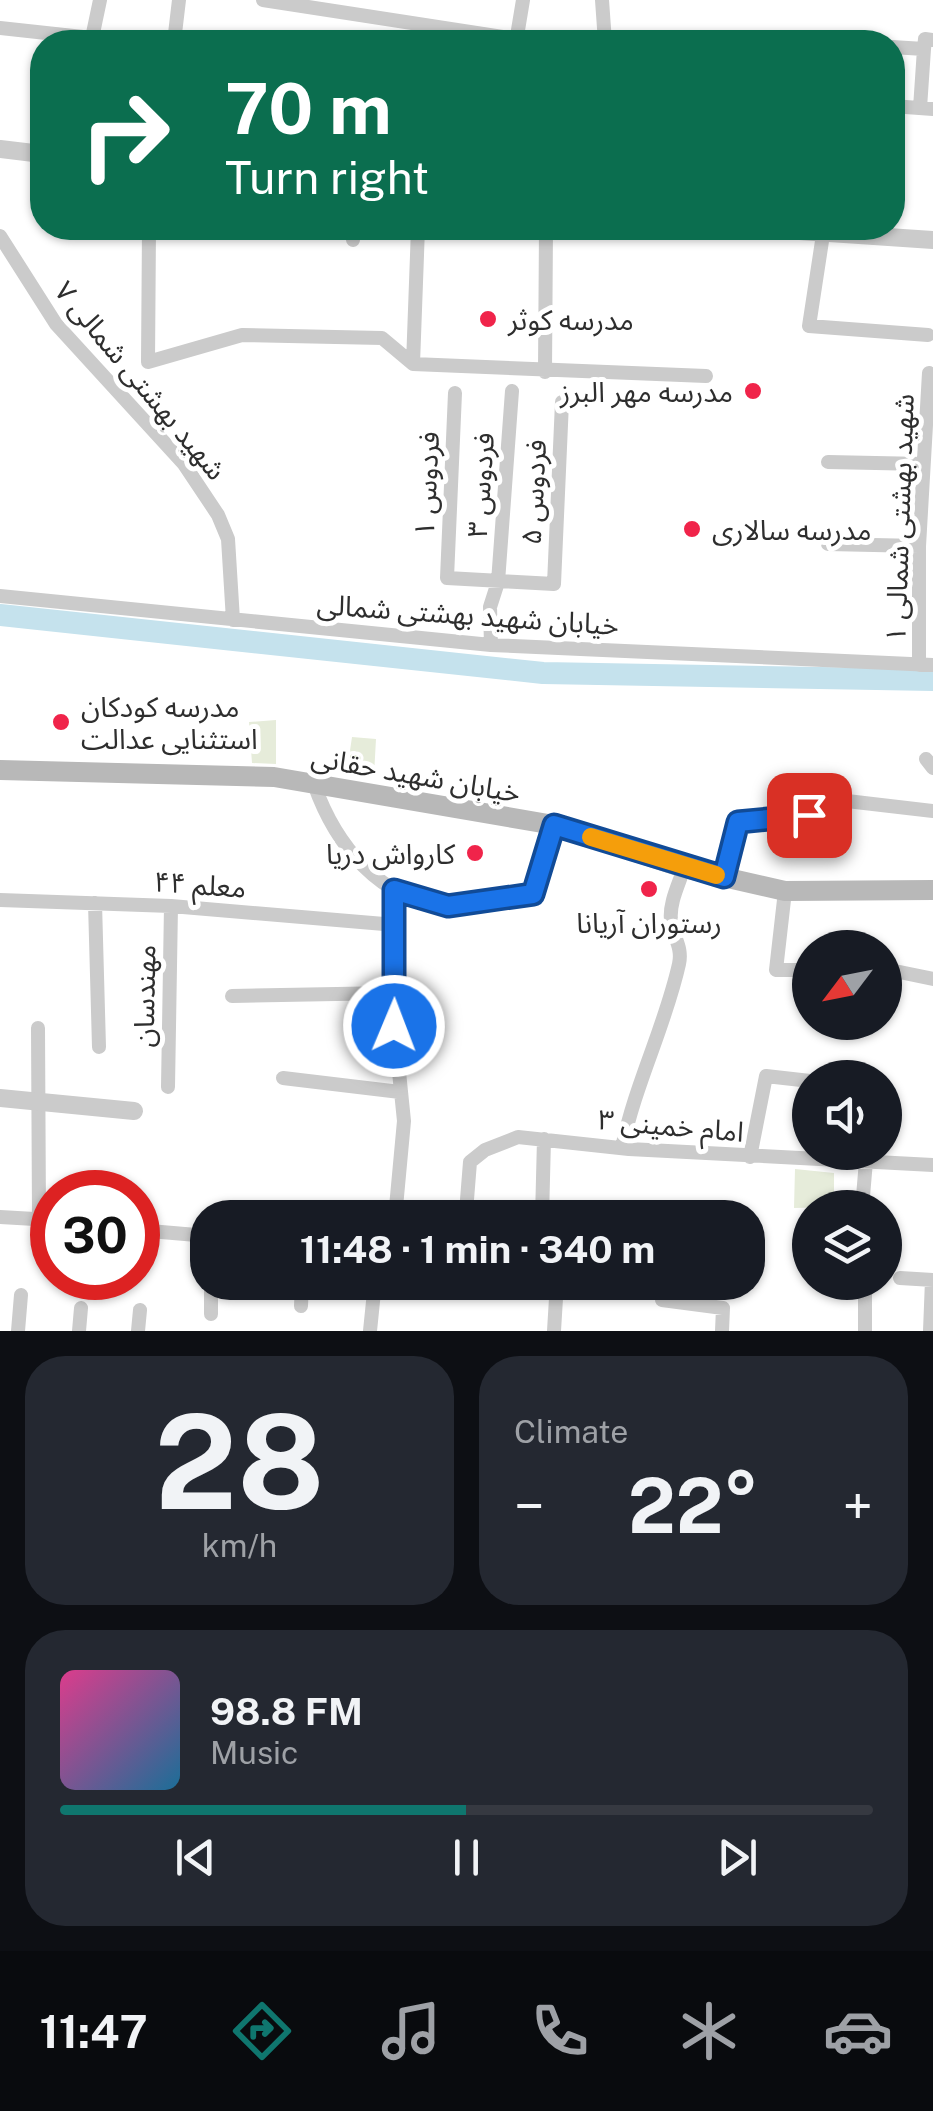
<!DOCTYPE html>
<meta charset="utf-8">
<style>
:root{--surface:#171b24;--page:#242831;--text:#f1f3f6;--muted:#9ea1a6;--line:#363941;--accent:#0f766e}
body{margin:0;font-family:"Public Sans","Noto Sans Arabic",sans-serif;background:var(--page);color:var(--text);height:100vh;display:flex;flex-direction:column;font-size:38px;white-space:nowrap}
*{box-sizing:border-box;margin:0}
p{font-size:32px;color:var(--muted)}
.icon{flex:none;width:55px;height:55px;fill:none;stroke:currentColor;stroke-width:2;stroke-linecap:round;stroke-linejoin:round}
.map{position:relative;height:1331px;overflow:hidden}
.side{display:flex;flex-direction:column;gap:25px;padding:25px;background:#0d0f14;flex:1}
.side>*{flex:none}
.hud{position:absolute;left:30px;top:30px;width:875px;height:210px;border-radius:40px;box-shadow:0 2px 8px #0004;background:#0b6e4f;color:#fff;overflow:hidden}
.needle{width:65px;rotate:238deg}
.controls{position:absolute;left:792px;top:930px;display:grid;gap:20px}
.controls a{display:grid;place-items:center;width:110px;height:110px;border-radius:50%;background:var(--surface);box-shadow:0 2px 8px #0004;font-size:50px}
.speed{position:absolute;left:30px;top:1170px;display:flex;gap:20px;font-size:50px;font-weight:700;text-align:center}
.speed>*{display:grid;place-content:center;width:130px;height:130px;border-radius:50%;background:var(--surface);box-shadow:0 2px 8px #0004;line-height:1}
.speed .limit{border:15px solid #d22;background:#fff;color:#111}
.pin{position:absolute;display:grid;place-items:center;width:85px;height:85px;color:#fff;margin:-42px;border-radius:20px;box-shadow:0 5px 15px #0006}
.me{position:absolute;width:110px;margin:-55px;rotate:1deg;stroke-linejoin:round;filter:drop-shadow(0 0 8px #0008)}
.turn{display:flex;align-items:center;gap:35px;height:210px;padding:0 30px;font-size:45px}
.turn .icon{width:130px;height:130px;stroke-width:2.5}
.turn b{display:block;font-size:70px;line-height:85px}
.big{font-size:75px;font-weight:700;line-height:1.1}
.side .tile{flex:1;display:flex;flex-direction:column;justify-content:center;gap:15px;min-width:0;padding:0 35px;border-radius:40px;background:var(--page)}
.side .dial{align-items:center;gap:0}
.dial b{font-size:130px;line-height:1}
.song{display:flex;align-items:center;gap:30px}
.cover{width:120px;height:120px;border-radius:15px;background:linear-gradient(135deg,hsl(330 70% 55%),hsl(200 70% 35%))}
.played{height:10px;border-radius:5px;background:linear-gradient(90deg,var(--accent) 50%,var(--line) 50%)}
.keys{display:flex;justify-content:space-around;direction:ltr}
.heat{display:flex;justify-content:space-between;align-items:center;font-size:55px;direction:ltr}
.side .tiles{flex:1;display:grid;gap:25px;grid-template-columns:1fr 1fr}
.tile:last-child{grid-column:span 2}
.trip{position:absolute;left:190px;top:1200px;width:575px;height:100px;border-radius:40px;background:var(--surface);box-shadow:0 2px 8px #0004;font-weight:700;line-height:100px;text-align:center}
.menu{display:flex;height:160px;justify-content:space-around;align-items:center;background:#090b0e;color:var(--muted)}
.menu .icon{width:70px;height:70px}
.menu .active{color:var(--accent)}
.menu b{font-size:45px;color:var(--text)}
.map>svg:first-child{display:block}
.green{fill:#e6ecda}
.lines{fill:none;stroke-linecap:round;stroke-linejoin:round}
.river{stroke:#c5e2ed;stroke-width:22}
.minor{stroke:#cbcbcb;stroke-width:14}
.tertiary{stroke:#cbcbcb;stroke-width:18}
.secondary{stroke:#b8b8b8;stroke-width:20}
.route-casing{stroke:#114b97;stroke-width:25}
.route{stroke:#1a73e8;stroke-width:18}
.slow{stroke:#f59e0b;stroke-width:18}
.poi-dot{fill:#f0244a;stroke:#fff;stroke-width:4}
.labels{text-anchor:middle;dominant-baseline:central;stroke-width:10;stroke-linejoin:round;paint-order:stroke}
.poi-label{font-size:28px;fill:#2e2e2e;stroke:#fff;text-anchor:start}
.street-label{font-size:28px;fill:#2e2e2e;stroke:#fff}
</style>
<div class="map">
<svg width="933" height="1331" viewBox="0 0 933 1331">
<rect width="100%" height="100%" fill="#fff"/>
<path class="green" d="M276,720V764L252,763L249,722Z
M352,737L376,739L374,775L347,771Z
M795,1169L834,1173V1207L794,1208Z"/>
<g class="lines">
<path class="river" d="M0,615L543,673L933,680"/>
<path class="minor" d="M263,0L516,39
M602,0L605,42
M0,28L92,38L98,42
M92,38L100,0
M174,42L179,0
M516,42L523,0
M892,47L924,49L920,108
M924,49L925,39L933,40
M892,106L933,109
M149,228L148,362L242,335L382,338L413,364L706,376
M352,228L353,240
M824,228L809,326L928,335
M0,236L56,324L184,464L218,515L228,539L233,620
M413,364L418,228
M545,372L546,228
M455,393L447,578L554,584L562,402
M828,462L923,464
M828,544L919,546
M0,596L491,645L933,665
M491,645L490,607L498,582L512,391
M919,665V546L929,373
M926,759L933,768
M314,784C335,844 380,902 449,906C475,908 506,898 533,894L554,825
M847,801L933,811
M725,877L737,822L809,815
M394,890L397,970L391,993L404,1121L395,1218
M785,891L776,970H810
M0,900L171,906L396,925
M95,903L99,1047
M885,969L933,979
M232,996L391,993
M38,1028L39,1218
M283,1078L400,1092
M168,1087L171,906
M622,1148C635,1084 665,1027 679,964C683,946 672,936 671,920C669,903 679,884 684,868
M750,1157L766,1076L810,1081
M862,1208L866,1161
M0,1217L52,1220
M460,1218L466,1212L470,1162L485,1150L518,1137L629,1149L933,1165
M542,1218L544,1139
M138,1230L208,1236
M900,1278L933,1280
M211,1282V1314
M865,1290V1331
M662,1300L723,1308L722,1331
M301,1306L302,1282
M18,1331L21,1295
M79,1331L81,1308
M138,1331L140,1310
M370,1331L375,1282
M554,1331L557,1282
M930,1331L932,1280"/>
<path class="tertiary" d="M0,149L42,154
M754,228L933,240
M0,1098L134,1111"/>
<path class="secondary" d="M0,770L274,777L554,825L684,868L785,891L933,890"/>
</g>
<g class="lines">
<defs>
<path id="route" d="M394,1026V890L448,906L533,894L554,825L724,877L738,822L809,815"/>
</defs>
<use href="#route" class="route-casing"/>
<use href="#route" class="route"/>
<path class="slow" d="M591,837L716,875"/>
</g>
<g class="poi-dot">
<circle cx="488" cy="319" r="10"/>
<circle cx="753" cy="391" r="10"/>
<circle cx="692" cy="529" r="10"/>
<circle cx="61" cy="722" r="10"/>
<circle cx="475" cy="853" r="10"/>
<circle cx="649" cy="889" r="10"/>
</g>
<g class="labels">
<g class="poi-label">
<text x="508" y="319">مدرسه کوثر</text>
<text x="733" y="391" text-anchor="end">مدرسه مهر البرز</text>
<text x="712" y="529">مدرسه سالاری</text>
<text x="81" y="706">مدرسه کودکان<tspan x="81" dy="32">استثنایی عدالت</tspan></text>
<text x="455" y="853" text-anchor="end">کارواش دریا</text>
<text x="649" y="922" text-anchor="middle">رستوران آریانا</text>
</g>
<g class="street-label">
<text transform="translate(141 380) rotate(50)">شهید بهشتی شمالی ۷</text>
<text transform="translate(426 484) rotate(-87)">فردوس ۱</text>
<text transform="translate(480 485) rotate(-86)">فردوس ۳</text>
<text transform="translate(533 492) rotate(-87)">فردوس ۵</text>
<text transform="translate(899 518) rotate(-88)">شهید بهشتی شمالی ۱</text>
<text transform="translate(468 614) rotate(4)">خیابان شهید بهشتی شمالی</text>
<text transform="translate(416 774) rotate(10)">خیابان شهید حقانی</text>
<text transform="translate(200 884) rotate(4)">معلم ۴۴</text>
<text transform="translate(144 996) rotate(-89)">مهندسان</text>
<text transform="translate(671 1125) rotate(5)">امام خمینی ۳</text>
</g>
</g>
</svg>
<div class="controls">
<a><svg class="needle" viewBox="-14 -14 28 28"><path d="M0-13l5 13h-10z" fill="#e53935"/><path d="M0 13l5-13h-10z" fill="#9ea1a6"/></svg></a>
<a><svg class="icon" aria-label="sound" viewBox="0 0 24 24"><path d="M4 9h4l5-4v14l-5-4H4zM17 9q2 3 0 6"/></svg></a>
<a><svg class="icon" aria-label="layers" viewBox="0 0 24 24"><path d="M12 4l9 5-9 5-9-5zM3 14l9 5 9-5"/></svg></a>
</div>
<div class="speed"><div class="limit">30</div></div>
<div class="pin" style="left:809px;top:815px;background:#d93025"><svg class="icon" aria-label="arrive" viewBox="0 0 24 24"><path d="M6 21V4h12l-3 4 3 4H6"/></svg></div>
<svg class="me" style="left:394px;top:1026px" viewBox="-20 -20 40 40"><circle r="17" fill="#1a73e8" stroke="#fff" stroke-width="3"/><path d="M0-11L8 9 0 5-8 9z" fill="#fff"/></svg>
<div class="trip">11:48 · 1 min · 340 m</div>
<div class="hud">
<div class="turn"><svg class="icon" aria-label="right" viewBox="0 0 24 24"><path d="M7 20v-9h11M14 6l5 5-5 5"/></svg><div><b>70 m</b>Turn right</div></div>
</div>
</div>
<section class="side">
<div class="tiles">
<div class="tile dial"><b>28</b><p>km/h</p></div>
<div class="tile"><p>Climate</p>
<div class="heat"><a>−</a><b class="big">22°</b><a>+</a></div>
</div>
<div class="tile">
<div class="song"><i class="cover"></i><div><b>98.8 FM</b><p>Music</p></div></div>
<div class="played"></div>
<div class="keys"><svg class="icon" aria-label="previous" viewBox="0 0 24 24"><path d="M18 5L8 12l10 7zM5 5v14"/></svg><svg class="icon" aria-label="pause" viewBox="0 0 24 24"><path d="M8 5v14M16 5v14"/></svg><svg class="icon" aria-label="next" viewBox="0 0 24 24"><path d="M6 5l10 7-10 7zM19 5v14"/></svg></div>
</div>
</div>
</section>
<nav class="menu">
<b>11:47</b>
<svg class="icon active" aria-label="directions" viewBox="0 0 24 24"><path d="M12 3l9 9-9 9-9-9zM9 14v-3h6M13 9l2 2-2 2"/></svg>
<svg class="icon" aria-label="music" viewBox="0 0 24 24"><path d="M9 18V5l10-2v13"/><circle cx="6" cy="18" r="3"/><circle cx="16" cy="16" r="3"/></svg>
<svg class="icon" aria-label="phone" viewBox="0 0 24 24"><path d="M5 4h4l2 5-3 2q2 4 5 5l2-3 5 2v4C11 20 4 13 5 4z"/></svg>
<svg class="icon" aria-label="climate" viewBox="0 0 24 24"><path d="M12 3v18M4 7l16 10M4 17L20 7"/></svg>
<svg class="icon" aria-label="car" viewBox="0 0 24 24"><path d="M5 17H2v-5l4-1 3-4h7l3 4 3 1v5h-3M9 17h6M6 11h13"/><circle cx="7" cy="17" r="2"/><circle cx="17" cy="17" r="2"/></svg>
</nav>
